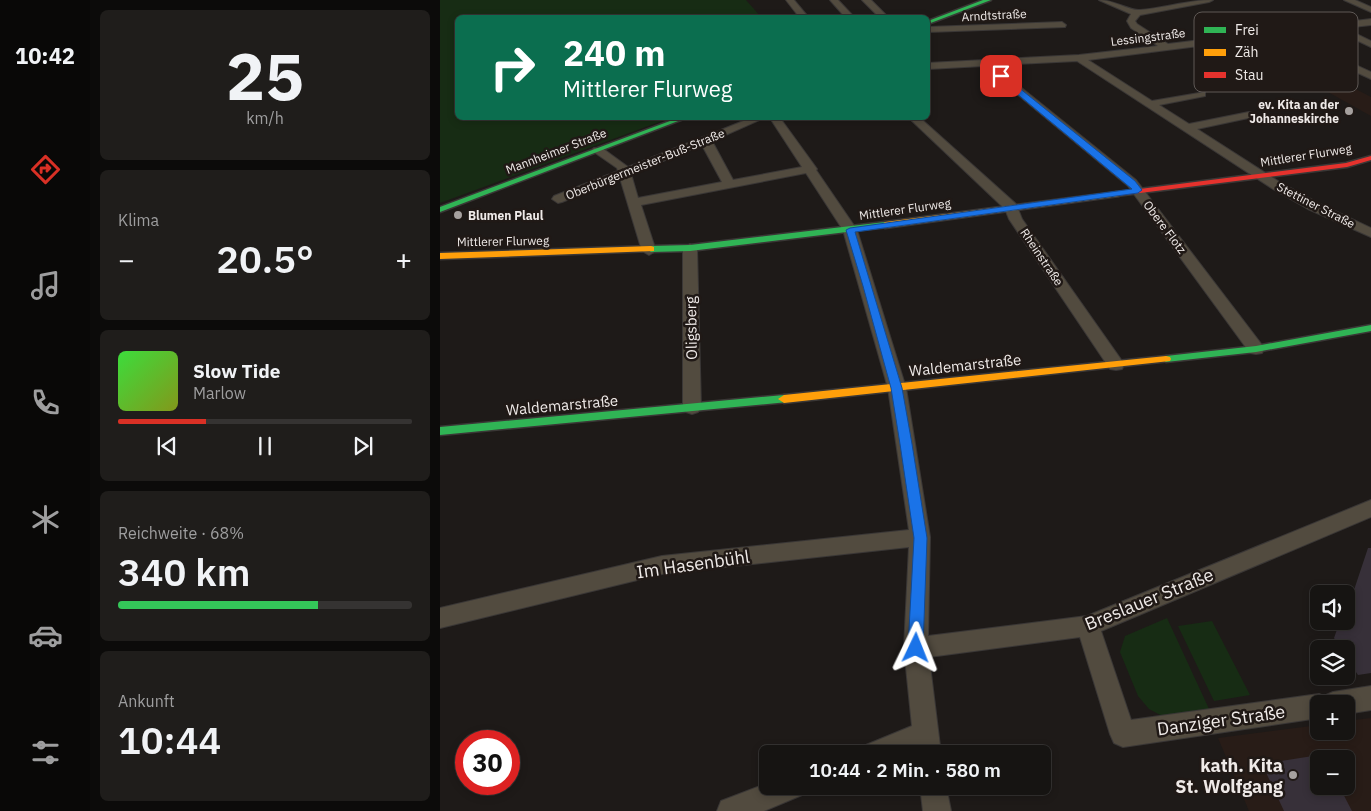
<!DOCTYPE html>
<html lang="de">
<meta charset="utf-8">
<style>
:root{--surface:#161412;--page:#1f1d1b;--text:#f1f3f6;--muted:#9e9e9f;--line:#353332;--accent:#d93025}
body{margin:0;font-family:"IBM Plex Sans",sans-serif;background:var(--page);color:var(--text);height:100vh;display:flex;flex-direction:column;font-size:19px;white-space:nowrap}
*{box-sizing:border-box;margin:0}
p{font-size:16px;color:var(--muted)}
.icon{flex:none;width:28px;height:28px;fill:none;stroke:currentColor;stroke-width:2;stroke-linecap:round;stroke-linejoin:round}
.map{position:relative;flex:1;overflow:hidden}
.sheet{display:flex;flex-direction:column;gap:10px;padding:10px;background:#0c0b0a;width:350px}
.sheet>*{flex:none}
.guide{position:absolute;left:15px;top:15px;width:475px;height:105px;border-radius:8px;box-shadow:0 2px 8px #0003,0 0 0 1px var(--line);background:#0b6e4f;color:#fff;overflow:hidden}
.fabs{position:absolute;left:870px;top:585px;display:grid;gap:10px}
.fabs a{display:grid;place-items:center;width:45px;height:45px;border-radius:8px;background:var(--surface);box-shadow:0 2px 8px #0003,0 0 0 1px var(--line);font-size:25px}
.speed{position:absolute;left:15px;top:730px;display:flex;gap:10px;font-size:25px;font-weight:700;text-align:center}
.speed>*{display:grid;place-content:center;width:65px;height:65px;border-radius:50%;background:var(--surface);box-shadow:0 2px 8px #0003,0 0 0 1px var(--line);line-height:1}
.speed .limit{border:8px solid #d22;background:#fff;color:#111}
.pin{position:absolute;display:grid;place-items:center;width:42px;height:42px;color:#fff;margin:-21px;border-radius:10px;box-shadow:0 2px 8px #0006}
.me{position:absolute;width:55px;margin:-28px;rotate:2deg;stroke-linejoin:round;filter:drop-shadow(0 0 4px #0008)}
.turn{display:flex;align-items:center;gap:18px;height:105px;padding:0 25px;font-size:22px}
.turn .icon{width:65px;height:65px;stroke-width:2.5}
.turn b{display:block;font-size:35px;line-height:42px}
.big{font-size:38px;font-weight:600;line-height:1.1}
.sheet .card{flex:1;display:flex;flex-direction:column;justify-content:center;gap:8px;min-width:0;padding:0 18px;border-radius:8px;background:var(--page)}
.sheet .dial{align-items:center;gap:0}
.dial b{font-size:65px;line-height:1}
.song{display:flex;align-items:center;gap:15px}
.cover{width:60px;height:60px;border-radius:8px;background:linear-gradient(135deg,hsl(120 70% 55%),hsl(70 70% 35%))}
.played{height:5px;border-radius:2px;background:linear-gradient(90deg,var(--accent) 30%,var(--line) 30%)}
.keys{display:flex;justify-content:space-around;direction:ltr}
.heat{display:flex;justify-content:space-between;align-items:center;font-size:28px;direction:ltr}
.charge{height:8px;border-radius:4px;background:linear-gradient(90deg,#34c759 68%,var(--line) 0)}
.trip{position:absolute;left:319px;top:745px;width:292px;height:50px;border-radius:8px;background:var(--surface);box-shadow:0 2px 8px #0003,0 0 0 1px var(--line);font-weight:600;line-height:50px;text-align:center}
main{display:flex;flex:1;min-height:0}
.tabs{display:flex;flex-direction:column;width:90px;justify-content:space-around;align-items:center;background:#090807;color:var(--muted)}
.tabs .icon{width:35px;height:35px}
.tabs .on{color:var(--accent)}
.tabs b{font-size:22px;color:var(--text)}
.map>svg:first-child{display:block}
.built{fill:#281c17;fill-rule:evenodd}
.green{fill:#172c14}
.building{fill:#373039}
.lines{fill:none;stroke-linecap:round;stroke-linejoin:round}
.street-casing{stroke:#3a3736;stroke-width:2}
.fast-casing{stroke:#3a3736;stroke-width:3}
.slow-casing{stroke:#3a3736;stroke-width:3}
.jam-casing{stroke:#3a3736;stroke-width:3}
.street{fill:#524b3f;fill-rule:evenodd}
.fast{fill:#30b455;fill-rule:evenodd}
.slow{fill:#ff9f0a;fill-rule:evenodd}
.jam{fill:#e5322d;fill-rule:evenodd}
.route{fill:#1a73e8;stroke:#114b97}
.poi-dot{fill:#a6a19f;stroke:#201916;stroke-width:2}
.labels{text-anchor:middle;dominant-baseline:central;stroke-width:5;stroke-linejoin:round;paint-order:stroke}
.far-street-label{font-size:12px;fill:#efeae8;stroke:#201916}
.far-poi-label{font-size:12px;font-weight:bold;fill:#efeae8;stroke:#201916;text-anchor:end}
.street-label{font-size:15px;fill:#efeae8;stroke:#201916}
.near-street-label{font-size:18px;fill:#efeae8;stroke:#201916}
.near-poi-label{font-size:18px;font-weight:bold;fill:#efeae8;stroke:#201916;text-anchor:end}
.key{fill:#201916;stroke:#5e5855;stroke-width:1}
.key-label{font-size:14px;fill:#efeae8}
</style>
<main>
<nav class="tabs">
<b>10:42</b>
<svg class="icon on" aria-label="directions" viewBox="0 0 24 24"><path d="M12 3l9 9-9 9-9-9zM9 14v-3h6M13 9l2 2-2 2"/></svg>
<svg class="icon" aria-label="music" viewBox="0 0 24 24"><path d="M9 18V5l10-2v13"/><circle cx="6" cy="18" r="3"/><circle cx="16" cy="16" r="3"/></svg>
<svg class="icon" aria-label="phone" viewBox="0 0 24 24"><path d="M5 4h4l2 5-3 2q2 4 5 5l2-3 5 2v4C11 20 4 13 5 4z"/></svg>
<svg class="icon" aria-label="climate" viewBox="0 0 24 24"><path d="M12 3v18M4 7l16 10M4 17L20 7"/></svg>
<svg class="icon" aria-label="car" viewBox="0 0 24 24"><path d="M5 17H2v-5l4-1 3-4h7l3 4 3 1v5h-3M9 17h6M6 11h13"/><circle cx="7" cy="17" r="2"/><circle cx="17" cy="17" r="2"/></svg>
<svg class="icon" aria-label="filters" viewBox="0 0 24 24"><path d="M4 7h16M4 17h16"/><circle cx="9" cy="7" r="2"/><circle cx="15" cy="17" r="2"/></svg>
</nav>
<section class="sheet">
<div class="card dial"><b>25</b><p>km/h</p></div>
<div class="card"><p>Klima</p>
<div class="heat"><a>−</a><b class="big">20.5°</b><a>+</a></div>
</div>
<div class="card">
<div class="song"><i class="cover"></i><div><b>Slow Tide</b><p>Marlow</p></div></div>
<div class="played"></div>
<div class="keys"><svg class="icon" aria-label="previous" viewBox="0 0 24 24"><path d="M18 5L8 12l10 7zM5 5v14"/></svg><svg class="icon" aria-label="pause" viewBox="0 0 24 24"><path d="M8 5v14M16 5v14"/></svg><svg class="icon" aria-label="next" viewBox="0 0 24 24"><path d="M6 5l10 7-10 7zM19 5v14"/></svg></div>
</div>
<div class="card"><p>Reichweite · 68%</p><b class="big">340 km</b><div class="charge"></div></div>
<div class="card"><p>Ankunft</p><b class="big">10:44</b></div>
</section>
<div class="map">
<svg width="931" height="811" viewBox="0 0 931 811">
<rect width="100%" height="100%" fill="#1e1a18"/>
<path class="built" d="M902,82L931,97V116L879,87Z
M931,718V811H809L778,738L879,725V731H906V721ZM879,759H906V786H879Z"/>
<path class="green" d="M0,0H306L321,17L18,18V118H230L0,203Z
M727,618L770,711L726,718L709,709L698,696L680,652L685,636Z
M772,621L810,695L774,701L738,626Z"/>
<path class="building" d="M928,548H931V673L918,675L906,657V649H901L894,638L900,621H906V606L914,590Z
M879,755V786H899L912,811H844L822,764Z"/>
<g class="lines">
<defs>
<path id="street" d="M346,0H354L369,18H360Z
M390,0H398L415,18H406Z
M422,0H431L449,18H440Z
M659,0C674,0 690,11 700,10C725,8 748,0 773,0L769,2L700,15L695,21L697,24L728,44L931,19V25L904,28L931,41V47L893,29L850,35L931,72V79L838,36L648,60L712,101L765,92V96L719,105L749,124L809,112L813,113L814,115L813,117L757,129L841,183L878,203L931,228V237L868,209L833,189L637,61L553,65L696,180L822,345L824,349L822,353L816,354L810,353L688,186L543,66L488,69V63L639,55L718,46L691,28L687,21L691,14Z
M904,0H915L931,7V12Z
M622,22L626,25L625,27L488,32V27Z
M311,118H324L272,141L293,180L362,167L330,118H340L377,169L376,170L417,230L466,388L490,537L488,636L647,616L931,500V517L661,631L691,720L879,694L884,696L893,692L931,686V710L906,714V704H879V718L683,747L674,743L670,734L640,637L489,657L501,754H475V751L467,754H422L426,745L472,726L464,648L469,547L222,574L0,628V608L222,556L469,530L448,388L403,230L366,173L201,205L216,251L209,255L202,251L180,178L122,202L118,203L112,199L114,196L178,171L177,168L154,152L152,150L154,148H162L188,167ZM262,145L282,182L198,198L191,174Z
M469,118H480L576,204L582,219L682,361L684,365L682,369L676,370L670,369L569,219L565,209Z
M250,244L257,248L261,408L258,412L252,414L246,412L243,408V248Z
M328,783V786H366L362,795L324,811H277L281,801Z
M480,786H506L511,811H483Z"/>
<path id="fast" d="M543,0H551L488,24V21Z
M238,118H246L0,212V207Z
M445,222L449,225L448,227L250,251L211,252L207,249L211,246L250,245Z
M931,325V331L816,352L726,362L721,359L726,356L816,346Z
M344,395L348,396L350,399L348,402L0,435V427Z"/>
<path id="slow" d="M676,192L680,194L679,196L445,228L441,225L445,222Z
M211,246L214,247V251L0,259V253Z
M726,356L730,357L731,359L730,361L344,403L338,399L344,395Z"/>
<path id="jam" d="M931,156V160L907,167L676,196L672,194L676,192L906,163Z"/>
</defs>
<use href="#street" class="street-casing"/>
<use href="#fast" class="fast-casing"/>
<use href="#slow" class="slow-casing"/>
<use href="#jam" class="jam-casing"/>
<use href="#street" class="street"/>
<use href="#fast" class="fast"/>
<use href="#slow" class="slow"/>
<use href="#jam" class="jam"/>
</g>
<path class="route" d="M558,75H563L695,181L702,190L698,193L415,232L462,388L472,444L487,538L483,648L481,653L476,655L470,653L468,648L474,538L460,444L451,388L423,286L406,230L410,228L692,189L558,78Z"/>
<g class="poi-dot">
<circle cx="909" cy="111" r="5"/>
<circle cx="18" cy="215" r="5"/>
<circle cx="853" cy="775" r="5"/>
</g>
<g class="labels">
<g class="far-street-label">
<text transform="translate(554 15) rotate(-3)">Arndtstraße</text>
<text transform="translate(708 37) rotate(-7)">Lessingstraße</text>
<text transform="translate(116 151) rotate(-21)">Mannheimer Straße</text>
<text transform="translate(866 155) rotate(-9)">Mittlerer Flurweg</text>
<text transform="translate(205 164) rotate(-22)">Oberbürgermeister-Buß-Straße</text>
<text transform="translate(876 205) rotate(27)">Stettiner Straße</text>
<text transform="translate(465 209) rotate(-8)">Mittlerer Flurweg</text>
<text transform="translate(725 227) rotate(53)">Obere Flotz</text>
<text transform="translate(63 241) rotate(-1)">Mittlerer Flurweg</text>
<text transform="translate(602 257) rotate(56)">Rheinstraße</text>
</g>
<g class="far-poi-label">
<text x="899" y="104">ev. Kita an der<tspan x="899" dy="14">Johanneskirche</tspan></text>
<text x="28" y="215" text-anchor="start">Blumen Plaul</text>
</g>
<g class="street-label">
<text transform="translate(251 328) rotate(-91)">Oligsberg</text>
<text transform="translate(525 365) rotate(-6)">Waldemarstraße</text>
<text transform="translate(122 405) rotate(-5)">Waldemarstraße</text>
</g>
<g class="near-street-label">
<text transform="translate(253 564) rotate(-8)">Im Hasenbühl</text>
<text transform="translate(709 599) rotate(-22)">Breslauer Straße</text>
<text transform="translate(781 720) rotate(-8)">Danziger Straße</text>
</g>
<g class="near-poi-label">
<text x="843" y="765">kath. Kita<tspan x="843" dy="21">St. Wolfgang</tspan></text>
</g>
</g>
<rect x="754" y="12" width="164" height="80" rx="8" class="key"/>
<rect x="764" y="27" width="22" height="6" fill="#30b455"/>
<rect x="764" y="49" width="22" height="7" fill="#ff9f0a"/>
<rect x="764" y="72" width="22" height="6" fill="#e5322d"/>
<g class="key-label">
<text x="795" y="35">Frei</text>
<text x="795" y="57">Zäh</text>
<text x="795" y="80">Stau</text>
</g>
</svg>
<div class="fabs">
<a><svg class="icon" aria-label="sound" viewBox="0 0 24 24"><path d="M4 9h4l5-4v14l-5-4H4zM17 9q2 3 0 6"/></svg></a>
<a><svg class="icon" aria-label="layers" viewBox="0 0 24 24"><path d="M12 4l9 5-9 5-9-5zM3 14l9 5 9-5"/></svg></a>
<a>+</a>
<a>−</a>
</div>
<div class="speed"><div class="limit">30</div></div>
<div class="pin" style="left:561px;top:76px;background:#d93025"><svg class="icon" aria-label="arrive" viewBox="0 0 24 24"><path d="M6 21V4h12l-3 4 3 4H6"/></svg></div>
<svg class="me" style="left:476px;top:648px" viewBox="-20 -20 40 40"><path d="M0-17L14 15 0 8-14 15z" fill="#1a73e8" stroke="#fff" stroke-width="4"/></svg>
<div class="trip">10:44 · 2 Min. · 580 m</div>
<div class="guide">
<div class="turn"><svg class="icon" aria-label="right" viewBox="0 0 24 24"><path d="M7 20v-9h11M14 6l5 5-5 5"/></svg><div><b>240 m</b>Mittlerer Flurweg</div></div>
</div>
</div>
</main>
